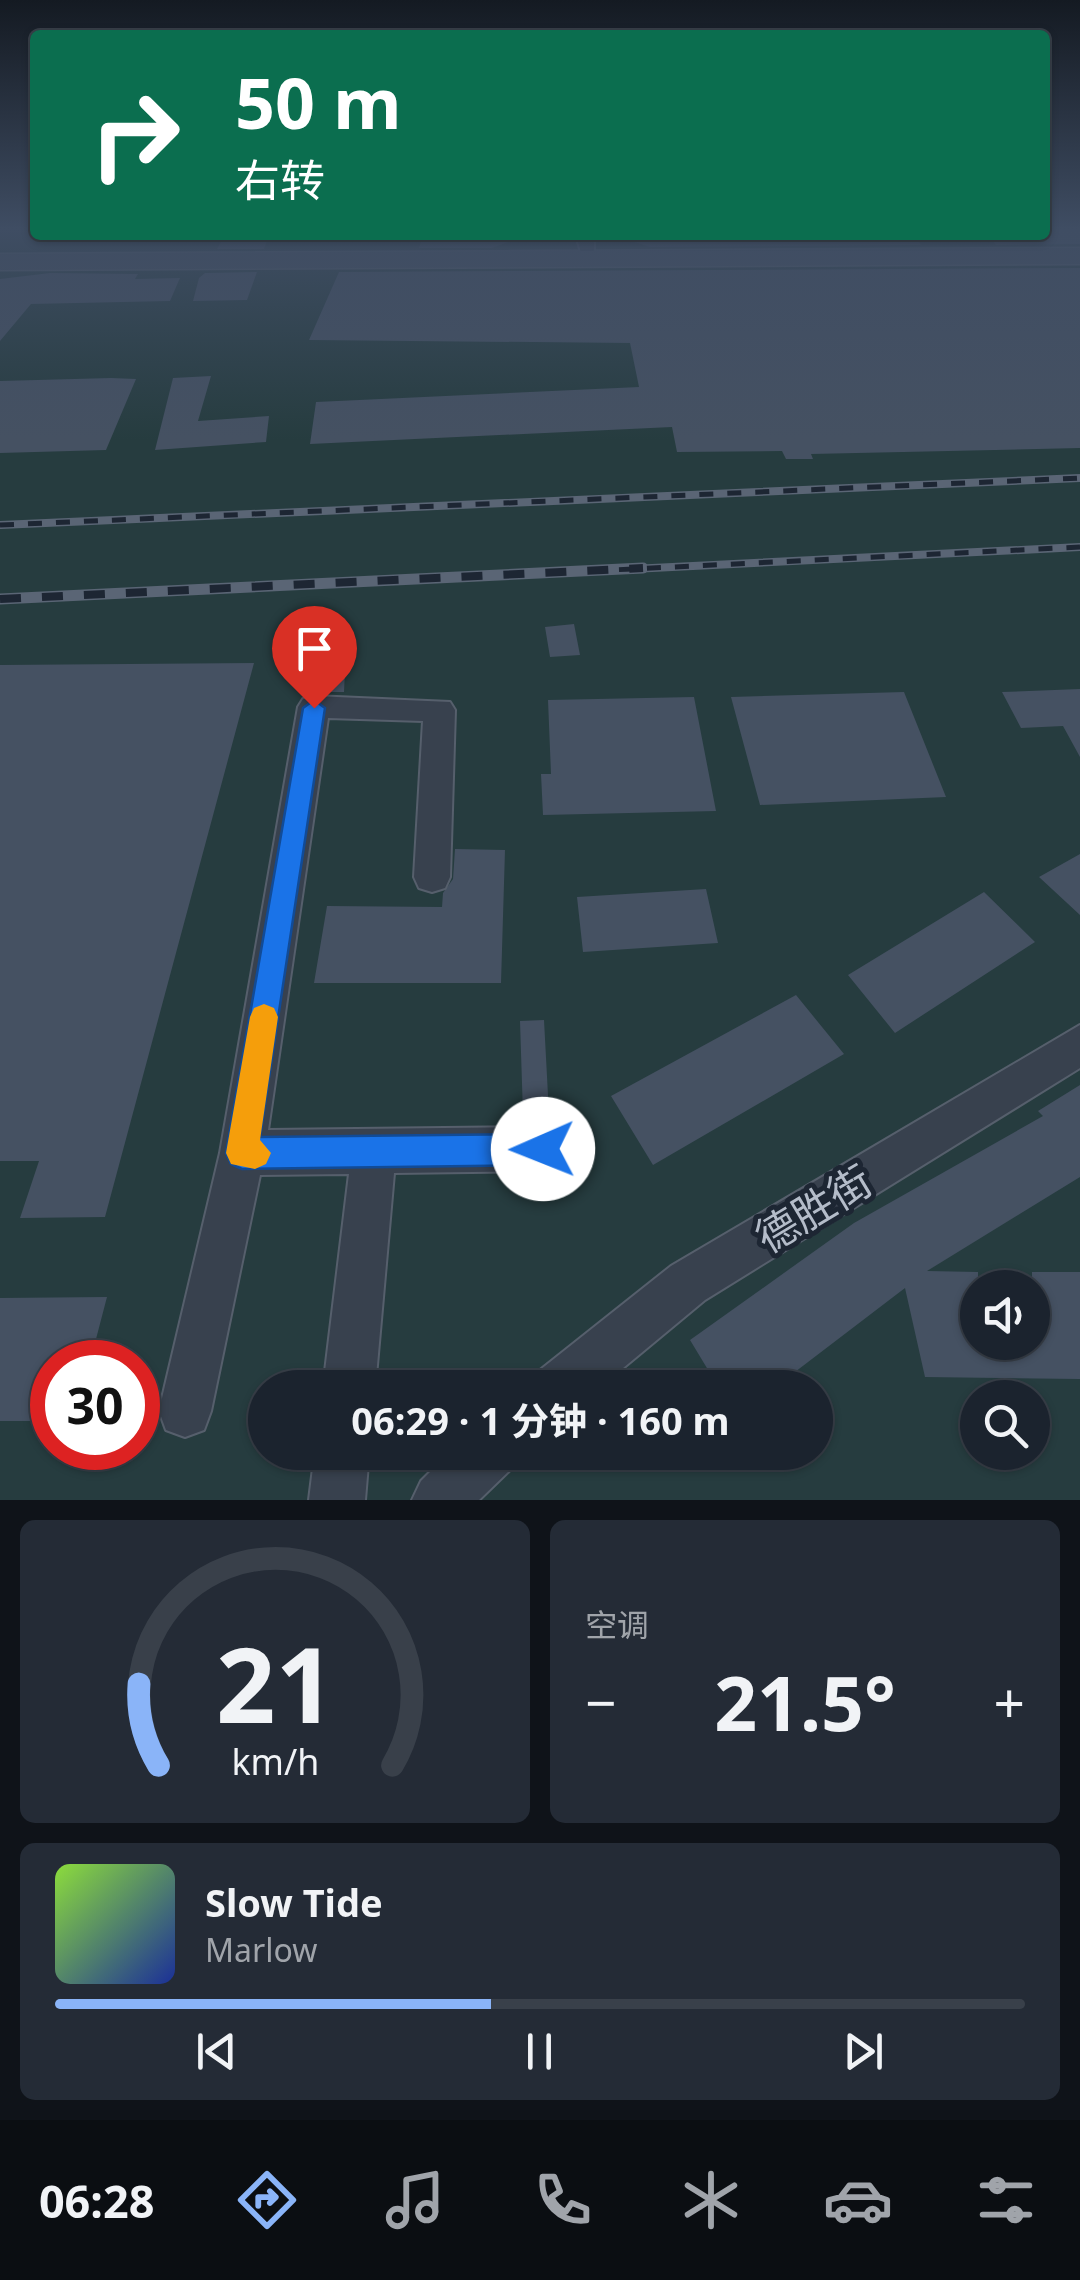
<!DOCTYPE html>
<html lang="zh">
<meta charset="utf-8">
<style>
:root{--surface:#1b232e;--page:#242b36;--text:#f1f3f6;--muted:#a0a4aa;--line:#39404a;--accent:#8ab4f8}
body{margin:0;font-family:"Noto Sans","Noto Sans SC",sans-serif;background:var(--page);color:var(--text);height:100vh;display:flex;flex-direction:column;font-size:38px;white-space:nowrap}
*{box-sizing:border-box;margin:0}
p{font-size:32px;color:var(--muted)}
.icon{flex:none;width:55px;height:55px;fill:none;stroke:currentColor;stroke-width:2;stroke-linecap:round;stroke-linejoin:round}
.map{position:relative;height:1500px;overflow:hidden}
.panel{display:flex;flex-direction:column;gap:20px;padding:20px;background:#0f1319;flex:1}
.panel>*{flex:none}
.top-card{position:absolute;left:30px;top:30px;width:1020px;height:210px;border-radius:10px;box-shadow:0 2px 8px #0004,0 0 0 2px var(--line);background:#0b6e4f;color:#fff;overflow:hidden}
.tools{position:absolute;left:960px;top:1270px;display:grid;gap:20px}
.tools a{display:grid;place-items:center;width:90px;height:90px;border-radius:50%;background:var(--surface);box-shadow:0 2px 8px #0004,0 0 0 2px var(--line);font-size:50px}
.speed{position:absolute;left:30px;top:1340px;display:flex;gap:20px;font-size:50px;font-weight:700;text-align:center}
.speed>*{display:grid;place-content:center;width:130px;height:130px;border-radius:50%;background:var(--surface);box-shadow:0 2px 8px #0004,0 0 0 2px var(--line);line-height:1}
.speed .limit{border:15px solid #d22;background:#fff;color:#111}
.pin{position:absolute;display:grid;place-items:center;width:85px;height:85px;color:#fff;margin:-102px -42px;border-radius:50% 50% 50% 0;rotate:-45deg;box-shadow:0 0 10px #0007}
.pin .icon{rotate:45deg}
.me{position:absolute;width:110px;margin:-55px;rotate:269deg;stroke-linejoin:round;filter:drop-shadow(0 0 8px #0008)}
.turn{display:flex;align-items:center;gap:35px;height:210px;padding:0 40px;font-size:45px}
.turn .icon{width:130px;height:130px;stroke-width:2.5}
.turn b{display:block;font-size:70px;line-height:85px}
.big{font-size:75px;font-weight:700;line-height:1.1}
.panel .widget{flex:1;display:flex;flex-direction:column;justify-content:center;gap:15px;min-width:0;padding:0 35px;border-radius:15px;background:var(--page)}
.panel .dial{align-items:center;gap:0}
.dial svg{height:260px;overflow:visible;fill:none;stroke:var(--line);stroke-width:7;stroke-linecap:round;text-anchor:middle}
.dial text{fill:var(--text);stroke:none}
.song{display:flex;align-items:center;gap:30px}
.cover{width:120px;height:120px;border-radius:15px;background:linear-gradient(135deg,hsl(90 70% 55%),hsl(230 70% 35%))}
.played{height:10px;border-radius:5px;background:linear-gradient(90deg,var(--accent) 45%,var(--line) 45%)}
.keys{display:flex;justify-content:space-around;direction:ltr}
.heat{display:flex;justify-content:space-between;align-items:center;font-size:55px;direction:ltr}
.panel .tiles{flex:1;display:grid;gap:20px;grid-template-columns:1fr 1fr}
.widget:last-child{grid-column:span 2}
.trip{position:absolute;left:248px;top:1370px;width:585px;height:100px;border-radius:50px;background:var(--surface);box-shadow:0 2px 8px #0004,0 0 0 2px var(--line);font-weight:700;line-height:100px;text-align:center}
.tabs{display:flex;height:160px;justify-content:space-around;align-items:center;background:#0b0e12;color:var(--muted)}
.tabs .icon{width:70px;height:70px}
.tabs .active{color:var(--accent)}
.tabs b{font-size:45px;color:var(--text)}
.map>svg:first-child{display:block}
.green{fill:#263c3f;fill-rule:evenodd}
.building{fill:#455162}
.lines{fill:none;stroke-linecap:round;stroke-linejoin:round}
.minor-casing{stroke:#565f6c;stroke-width:4}
.secondary-casing{stroke:#565f6c;stroke-width:3}
.minor{fill:#38414e;fill-rule:evenodd}
.secondary{fill:#465061;fill-rule:evenodd}
.rail-far1-casing{stroke:#5a6575;stroke-width:8}
.rail-casing{stroke:#5a6575;stroke-width:11}
.rail-far1{stroke:#1d2633;stroke-width:5;stroke-dasharray:14;stroke-linecap:butt}
.rail{stroke:#1d2633;stroke-width:8;stroke-dasharray:21;stroke-linecap:butt}
.route{fill:#1a73e8;stroke:#114b97;stroke-width:2.5}
.slow{fill:#f59e0b}
.labels{text-anchor:middle;dominant-baseline:central;stroke-width:10;stroke-linejoin:round;paint-order:stroke}
.near-street-label{font-size:42px;fill:#b4bcc9;stroke:#1d2633}
</style>
<div class="map">
<svg width="1080" height="1500" viewBox="0 0 1080 1500">
<rect width="100%" height="100%" fill="#242f3e"/>
<path class="green" d="M0,230H35V235H1045V230H1080V1500H0ZM978,1288H1032V1342H978ZM52,1362H138V1448H52ZM265,1388H815V1452H265ZM978,1398H1032V1452H978Z"/>
<path class="building" d="M1045,230H1080V244L996,245L988,235H1045Z
M225,235H269L264,249H217Z
M423,235H518L519,238L492,248H419Z
M632,235H915L921,245L650,247L631,241Z
M1080,268V448L811,454L813,459H786L782,451L677,452L672,427L310,444L316,402L639,387L630,343L309,340L339,272Z
M257,272L247,300L193,301L199,278L205,273Z
M50,273L138,274L135,279L180,278L170,301L31,304L0,341V279Z
M211,376L198,421L269,416L266,442L155,450L173,378Z
M111,378L136,379L106,450L0,453V381Z
M574,624L580,655L550,657L545,627Z
M254,663L105,1217L20,1218L39,1161H0V665Z
M345,671L344,692H314L317,672Z
M1080,689V757L1063,726L1021,728L1002,692Z
M904,692L946,797L760,805L731,697Z
M694,697L716,811L543,815L541,774H551L548,700Z
M455,849L505,850L501,983H314L327,906L442,907L443,893L453,879Z
M1080,854V915L1039,877Z
M706,889L718,943L583,952L577,897Z
M984,892L1035,942L895,1033L848,975Z
M796,995L844,1054L653,1165L611,1096Z
M544,1020L549,1114L523,1115L520,1021Z
M1080,1085V1177L927,1271L978,1272V1342H1032V1272H1080V1379L925,1377L905,1288L774,1388H719L690,1340L854,1223L1043,1116L1038,1111Z
M107,1297L90,1362H52V1421H0V1298Z"/>
<g class="lines">
<defs>
<path id="minor" d="M576,235H594V256H582Z
M314,696L450,702L455,710L450,877L445,888L432,892L419,888L414,877L423,721L328,718L268,1130L543,1127L559,1133L565,1149L559,1165L543,1171L394,1173L375,1388H323L349,1174L260,1175L211,1411L204,1430L185,1437L166,1430L159,1411L220,1153L298,707L303,699Z
M1080,1025V1068L705,1300L599,1388H532L540,1370L671,1266Z
M315,1452H369L365,1500H309Z
M450,1452H517L509,1471L479,1500H412L421,1481Z"/>
<path id="secondary" d="M1080,248V264L0,270V254Z"/>
</defs>
<use href="#minor" class="minor-casing"/>
<use href="#secondary" class="secondary-casing"/>
<use href="#minor" class="minor"/>
<use href="#secondary" class="secondary"/>
<defs>
<path id="rail-far1" d="M0,525L1080,478
M591,571L1080,547"/>
<path id="rail" d="M0,599L643,568"/>
</defs>
<use href="#rail-far1" class="rail-far1-casing"/>
<use href="#rail" class="rail-casing"/>
<use href="#rail-far1" class="rail-far1"/>
<use href="#rail" class="rail"/>
</g>
<linearGradient id="sky" x2="0" y2="1"><stop stop-color="#141a22"/><stop offset="0.52" stop-color="#3f4d63"/><stop offset="1" stop-color="#3f4d63" stop-opacity="0"/></linearGradient>
<rect width="1080" height="440" fill="url(#sky)"/>
<path class="route" d="M314,700L325,708L260,1137L543,1134L554,1138L559,1149L554,1160L543,1165L242,1169L231,1164L226,1153L303,708Z"/>
<path class="slow" d="M264,1004L274,1008L278,1017L260,1140L271,1153L266,1164L255,1169L231,1164L226,1153L250,1017L254,1008Z"/>
<g class="labels">
<g class="near-street-label">
<text transform="translate(813 1208) rotate(-31)">德胜街</text>
</g>
</g>
</svg>
<div class="tools">
<a><svg class="icon" aria-label="sound" viewBox="0 0 24 24"><path d="M4 9h4l5-4v14l-5-4H4zM17 9q2 3 0 6"/></svg></a>
<a><svg class="icon" aria-label="search" viewBox="0 0 24 24"><circle cx="10" cy="10" r="6"/><path d="M15 15l6 6"/></svg></a>
</div>
<div class="speed"><div class="limit">30</div></div>
<div class="pin" style="left:314px;top:708px;background:#d93025"><svg class="icon" aria-label="arrive" viewBox="0 0 24 24"><path d="M6 21V4h12l-3 4 3 4H6"/></svg></div>
<svg class="me" style="left:543px;top:1149px" viewBox="-20 -20 40 40"><circle r="19" fill="#fff"/><path d="M0-13L10 11 0 6-10 11z" fill="#1a73e8"/></svg>
<div class="trip">06:29 · 1 分钟 · 160 m</div>
<div class="top-card">
<div class="turn"><svg class="icon" aria-label="right" viewBox="0 0 24 24"><path d="M7 20v-9h11M14 6l5 5-5 5"/></svg><div><b>50 m</b>右转</div></div>
</div>
</div>
<section class="panel">
<div class="tiles">
<div class="widget dial"><svg viewBox="0 0 100 80">
<path d="M14 69A42 42 0 1 1 86 69"/>
<path d="M14 69A42 42 0 0 1 8 44" stroke="#8ab4f8"/>
<text x="50" y="56" font-size="32" font-weight="700">21</text>
<text x="50" y="72" font-size="11">km/h</text>
</svg></div>
<div class="widget"><p>空调</p>
<div class="heat"><a>−</a><b class="big">21.5°</b><a>+</a></div>
</div>
<div class="widget">
<div class="song"><i class="cover"></i><div><b>Slow Tide</b><p>Marlow</p></div></div>
<div class="played"></div>
<div class="keys"><svg class="icon" aria-label="previous" viewBox="0 0 24 24"><path d="M18 5L8 12l10 7zM5 5v14"/></svg><svg class="icon" aria-label="pause" viewBox="0 0 24 24"><path d="M8 5v14M16 5v14"/></svg><svg class="icon" aria-label="next" viewBox="0 0 24 24"><path d="M6 5l10 7-10 7zM19 5v14"/></svg></div>
</div>
</div>
</section>
<nav class="tabs">
<b>06:28</b>
<svg class="icon active" aria-label="directions" viewBox="0 0 24 24"><path d="M12 3l9 9-9 9-9-9zM9 14v-3h6M13 9l2 2-2 2"/></svg>
<svg class="icon" aria-label="music" viewBox="0 0 24 24"><path d="M9 18V5l10-2v13"/><circle cx="6" cy="18" r="3"/><circle cx="16" cy="16" r="3"/></svg>
<svg class="icon" aria-label="phone" viewBox="0 0 24 24"><path d="M5 4h4l2 5-3 2q2 4 5 5l2-3 5 2v4C11 20 4 13 5 4z"/></svg>
<svg class="icon" aria-label="climate" viewBox="0 0 24 24"><path d="M12 3v18M4 7l16 10M4 17L20 7"/></svg>
<svg class="icon" aria-label="car" viewBox="0 0 24 24"><path d="M5 17H2v-5l4-1 3-4h7l3 4 3 1v5h-3M9 17h6M6 11h13"/><circle cx="7" cy="17" r="2"/><circle cx="17" cy="17" r="2"/></svg>
<svg class="icon" aria-label="filters" viewBox="0 0 24 24"><path d="M4 7h16M4 17h16"/><circle cx="9" cy="7" r="2"/><circle cx="15" cy="17" r="2"/></svg>
</nav>
